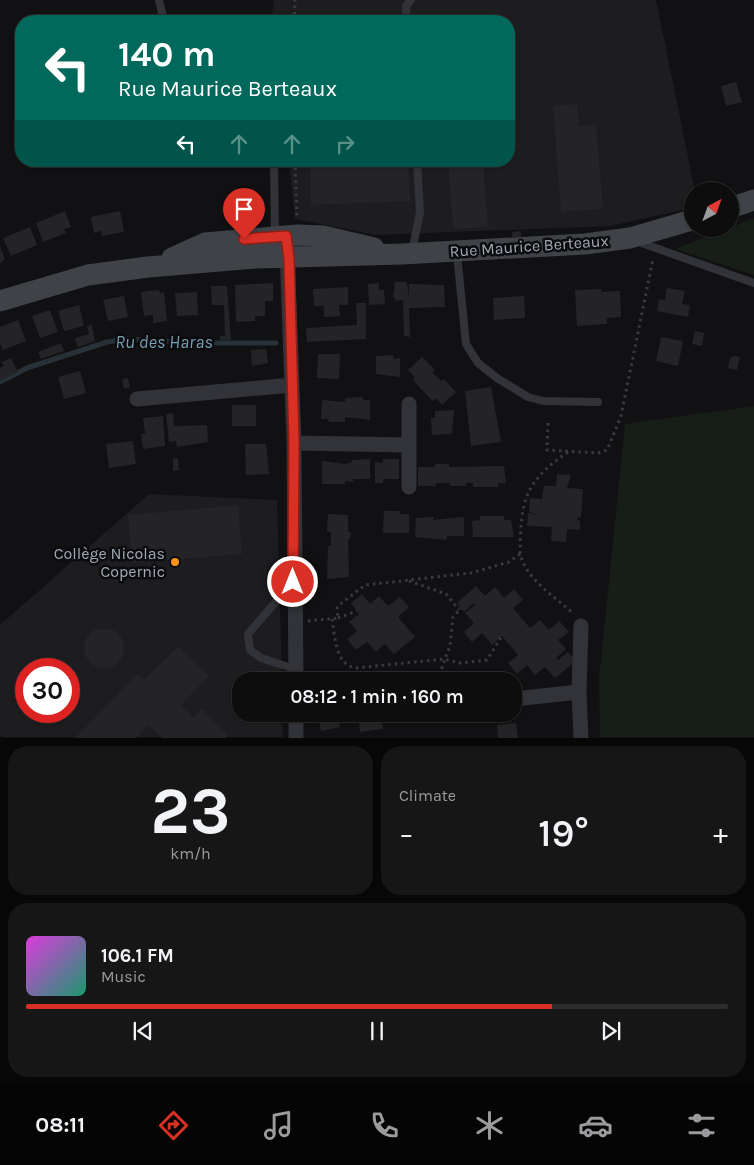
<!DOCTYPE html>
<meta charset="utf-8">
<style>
:root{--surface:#0d0d0e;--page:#161617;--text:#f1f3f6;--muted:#9a9c9e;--line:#2d2d2e;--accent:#d93025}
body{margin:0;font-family:Karla,sans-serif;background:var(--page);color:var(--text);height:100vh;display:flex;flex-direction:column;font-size:19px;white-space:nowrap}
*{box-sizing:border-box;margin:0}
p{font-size:16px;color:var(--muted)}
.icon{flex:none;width:28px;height:28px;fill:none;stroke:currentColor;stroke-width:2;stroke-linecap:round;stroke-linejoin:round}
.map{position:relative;height:738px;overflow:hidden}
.drawer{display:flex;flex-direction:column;gap:8px;padding:8px;background:#070708;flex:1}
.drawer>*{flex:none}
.top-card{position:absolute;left:15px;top:15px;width:500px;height:152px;border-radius:20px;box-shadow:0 1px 4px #0004,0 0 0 1px var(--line);background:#00695c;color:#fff;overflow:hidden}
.needle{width:32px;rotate:41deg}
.fabs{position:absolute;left:684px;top:182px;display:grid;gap:10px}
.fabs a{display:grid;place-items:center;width:55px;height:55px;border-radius:50%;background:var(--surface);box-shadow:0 1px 4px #0004,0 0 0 1px var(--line);font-size:25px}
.speed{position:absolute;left:15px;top:658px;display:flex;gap:10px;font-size:25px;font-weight:700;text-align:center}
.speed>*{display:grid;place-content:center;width:65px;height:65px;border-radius:50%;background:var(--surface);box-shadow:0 1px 4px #0004,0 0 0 1px var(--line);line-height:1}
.speed .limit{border:8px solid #d22;background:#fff;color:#111}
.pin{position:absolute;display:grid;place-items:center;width:42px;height:42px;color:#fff;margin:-51px -21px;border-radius:50% 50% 50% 0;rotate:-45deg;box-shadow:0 0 5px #0007}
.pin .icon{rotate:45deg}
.me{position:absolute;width:55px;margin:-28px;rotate:0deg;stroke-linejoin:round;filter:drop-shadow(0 0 4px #0008)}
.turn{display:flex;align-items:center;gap:18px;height:105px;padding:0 20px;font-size:22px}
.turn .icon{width:65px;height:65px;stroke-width:2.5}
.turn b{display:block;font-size:35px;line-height:42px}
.lanes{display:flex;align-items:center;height:48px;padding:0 20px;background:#0003;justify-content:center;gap:25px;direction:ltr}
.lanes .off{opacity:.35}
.big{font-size:38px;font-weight:600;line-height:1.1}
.drawer .card{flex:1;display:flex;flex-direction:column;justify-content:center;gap:8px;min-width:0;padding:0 18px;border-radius:20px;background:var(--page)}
.drawer .dial{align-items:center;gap:0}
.dial b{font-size:65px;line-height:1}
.song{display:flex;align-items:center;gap:15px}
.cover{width:60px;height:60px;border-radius:8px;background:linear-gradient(135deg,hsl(300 70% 55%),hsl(160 70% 35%))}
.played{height:5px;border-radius:2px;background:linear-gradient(90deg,var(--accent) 75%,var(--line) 75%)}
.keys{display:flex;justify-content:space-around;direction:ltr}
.heat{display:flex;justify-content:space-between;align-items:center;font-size:28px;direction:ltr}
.drawer .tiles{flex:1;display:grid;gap:8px;grid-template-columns:1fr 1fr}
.card:last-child{grid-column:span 2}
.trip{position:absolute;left:232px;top:672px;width:290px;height:50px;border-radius:20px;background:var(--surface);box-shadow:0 1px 4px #0004,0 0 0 1px var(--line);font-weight:600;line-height:50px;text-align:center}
.menu{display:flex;height:80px;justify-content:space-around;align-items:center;background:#050506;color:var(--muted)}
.menu .icon{width:35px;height:35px}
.menu .current{color:var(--accent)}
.menu b{font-size:22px;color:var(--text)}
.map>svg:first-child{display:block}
.built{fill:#1d1d20;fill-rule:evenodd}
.green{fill:#171e17}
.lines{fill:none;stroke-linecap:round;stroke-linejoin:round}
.stream{stroke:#263237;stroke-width:5}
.building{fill:#242427}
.path{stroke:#373b3f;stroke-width:3;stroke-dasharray:2.5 4;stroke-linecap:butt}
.lane{stroke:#323338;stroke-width:8}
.street{stroke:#323338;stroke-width:15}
.secondary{stroke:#3f4348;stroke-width:21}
.route-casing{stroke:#8d1f18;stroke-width:12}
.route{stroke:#d93025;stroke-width:9}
.poi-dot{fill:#ff921d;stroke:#0c0c0e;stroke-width:2}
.labels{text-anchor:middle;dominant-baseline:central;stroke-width:5;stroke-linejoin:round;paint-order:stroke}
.street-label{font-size:16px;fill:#a1aab5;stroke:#0c0c0e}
.poi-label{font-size:16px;fill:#a1aab5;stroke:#0c0c0e;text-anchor:end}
.water-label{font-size:18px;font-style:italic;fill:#739fb4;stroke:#0c0c0e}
</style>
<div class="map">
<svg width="754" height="738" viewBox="0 0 754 738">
<rect width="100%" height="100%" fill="#111113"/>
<path class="built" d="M274,0H656L695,191H692V208L610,226L376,235L295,219L289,161H509V21H271Z
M149,494L277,500L282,681H241V714H282L283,737H3L0,735V625ZM26,669H69V711H26Z"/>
<path class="green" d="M754,218V275L675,249Z
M754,406V737H600L599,679L625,424Z"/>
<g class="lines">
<path class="stream" d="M0,382L27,368L107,342L128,339L200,343H276"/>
</g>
<path class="building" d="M736,82L742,102L726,106L721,86Z
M577,104L579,126L596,125L603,209L561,212L553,106Z
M310,161H408L410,201L311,205Z
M448,161H483L488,227L453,229Z
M65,211L71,227L64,229L66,233L43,242L36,223Z
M120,211L124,232L102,236L101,231L94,233L91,217Z
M30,227L37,245L11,256L3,238Z
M521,231V237H512V232Z
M0,246L5,259L0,264Z
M395,282H407L409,298V284L444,285L445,307L409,308L410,337L404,336L403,300L395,301V298H393Z
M273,283V301H265V316H255V321L236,322L235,285Z
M379,283V290H384L385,304L369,305L368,284Z
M211,286H227L231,340H220V336H225L224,305H212Z
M348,287V305H339L340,316L324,317V306H314L313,289Z
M667,288L685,291L682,304L690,305L688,317L657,311L659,299L665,300Z
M601,289L602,292L620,291L621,317L607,318V324L577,326L575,290Z
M159,290L160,293L164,292L167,321L153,323V315L144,316L141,292Z
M197,292L198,315L177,316L175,293Z
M124,296L128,317L108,321L103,300Z
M524,296L525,318L494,320L493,298Z
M356,303H366V339L307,342L306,328L357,325Z
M79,305L84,326L64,331L58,311Z
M50,310L58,332L40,338L32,316Z
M18,320L26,341L3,350L0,343V327Z
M92,325L95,341L78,347L75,338L89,334L87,326Z
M695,331L704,333L702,346L692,344Z
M661,337L683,341L678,366L656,361Z
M61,343L64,351L41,359L38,352Z
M266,349L268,363L252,366L251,350Z
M318,354H340L339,379L317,378Z
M393,355L394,359L400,358V377L376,374V356Z
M734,356L740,357L737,370L728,368L730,358Z
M422,357L435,370L432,372L441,381L444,379L456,392L442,405L436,398L433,401L422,390L413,380L415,377L408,370Z
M11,358L18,372L0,381V368L4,366L2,362Z
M80,371L86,393L64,399L58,377Z
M128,378L130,387L124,389L122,379Z
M491,387L501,442L471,446L465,391Z
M363,397V400H370V420L345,417V422H329L328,419H321L322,400L345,402V398Z
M232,405H256V426H232Z
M454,410L452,434L432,435L431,418H435V411Z
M173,413L174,426L207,425L208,442L177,447L176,441L169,442L166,414Z
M163,416L165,446L143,449L141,434H145L143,418Z
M133,441L136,464L109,468L106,444Z
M245,444H266L269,474L246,475Z
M178,458L179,470L173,471V459Z
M370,459V479H353V482L345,481V484H322V461L345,464L352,462V460Z
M383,459H399V479H383V483H375V462L383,463Z
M435,464H449V467L504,466L506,483H498V487H473V483H466V486H450V483H436V486H418V467H435Z
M557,474L571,475L567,488L583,489L581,517H578L577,520L580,521V530L567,529L566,542L551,541L552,527L527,526L528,513L541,515L529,512L530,498L542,499L544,486H556Z
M238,505L242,554L132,563L128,515Z
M384,511H399L400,514H409V533H383Z
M328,514L348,515V532H351L350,539H348L349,577L327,579L328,546H331V532H327Z
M480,516H504V520H511L514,537H473L472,521L480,520Z
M434,517L433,520L464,517V536H447V540L415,537L416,518Z
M476,586L485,596L495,587L504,598L514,589L523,600L513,608L530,628L540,620L549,630L559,621L569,632L558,640L566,649L556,658L558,660L568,652L576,661L555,678L545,667L535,675L527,665L517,674L508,663L518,655L502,636L492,645L482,633L472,642L464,632L474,623L465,613L475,605L474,603L464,612L457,603Z
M362,594L370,604L379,596L388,606L400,597L409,607L398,617L415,637L394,654L385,644L376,652L367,642L356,650L347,639L357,631L349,622L359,614L351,603Z
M84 648a20 20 0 1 1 40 0a20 20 0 1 1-40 0Z
M179,646L209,676L181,705L193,718L202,709L228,735L226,738H162L149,725L136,738H75L138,674L144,680Z
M318,714H338L340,727L321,731Z
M372,714H381L383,729L360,732L359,722L372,720Z
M516,723L518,738H498L497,725Z"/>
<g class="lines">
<path class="path" d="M294,21L295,0
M295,161L297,218
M548,423L547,450L598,453L607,450L621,416L653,259
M568,452C523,483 521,501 520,554C527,580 555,597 574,614
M409,581L446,594L459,610
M338,618L357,611
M332,619C335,636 335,665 356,668L444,659L460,663L487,660L502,636
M308,621L338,618L337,608L339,605L365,585L471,573L509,562L520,554
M446,681L443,677L442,667L450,646L453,617L461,608"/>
<path class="lane" d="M159,0L164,21
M317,21L322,18H407
M407,21L406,6L411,0
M274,161L275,237
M636,241L754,283
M412,252L420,212L417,161
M457,254L466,344L478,363L497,378L528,397L543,401L598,402
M293,582L248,634L250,650L261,658L295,669"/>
<path class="street" d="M287,248L294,443L296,681
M137,399L292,385
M294,443L409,445
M409,487V404
M514,699L579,692
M296,714V738
M581,738L579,692L581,626"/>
<path class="secondary" d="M730,208L754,200
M172,258L205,243L297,235L323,236L374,248
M0,301L88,275L148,267L256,258L402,254L585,244L630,238L692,220"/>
</g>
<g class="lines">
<defs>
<path id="route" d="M244,239L286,236L289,259L294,442L293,582"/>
</defs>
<use href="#route" class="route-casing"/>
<use href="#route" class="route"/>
</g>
<circle class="poi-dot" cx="175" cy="562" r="5"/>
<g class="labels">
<g class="street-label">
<text transform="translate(529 246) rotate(-4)">Rue Maurice Berteaux</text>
</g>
<g class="poi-label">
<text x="165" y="553">Collège Nicolas<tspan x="165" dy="18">Copernic</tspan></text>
</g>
<g class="water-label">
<text x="164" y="342">Ru des Haras</text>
</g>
</g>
</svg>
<div class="fabs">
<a><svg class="needle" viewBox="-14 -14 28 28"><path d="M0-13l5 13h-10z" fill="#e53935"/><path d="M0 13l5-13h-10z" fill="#9a9c9e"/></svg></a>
</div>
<div class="speed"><div class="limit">30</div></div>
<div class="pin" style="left:244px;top:239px;background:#d93025"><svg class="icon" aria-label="arrive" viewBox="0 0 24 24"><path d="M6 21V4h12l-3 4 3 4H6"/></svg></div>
<svg class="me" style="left:293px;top:582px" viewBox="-20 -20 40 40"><circle r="17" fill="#d93025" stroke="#fff" stroke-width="3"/><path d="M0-11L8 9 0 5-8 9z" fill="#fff"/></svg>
<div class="trip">08:12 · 1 min · 160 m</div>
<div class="top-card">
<div class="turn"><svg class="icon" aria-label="left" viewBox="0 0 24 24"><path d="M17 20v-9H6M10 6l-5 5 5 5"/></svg><div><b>140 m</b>Rue Maurice Berteaux</div></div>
<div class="lanes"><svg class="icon" aria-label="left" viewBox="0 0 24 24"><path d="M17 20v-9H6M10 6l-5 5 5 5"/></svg><svg class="icon off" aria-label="ahead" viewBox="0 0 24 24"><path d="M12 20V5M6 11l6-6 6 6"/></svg><svg class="icon off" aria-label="ahead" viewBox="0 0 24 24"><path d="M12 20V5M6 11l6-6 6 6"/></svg><svg class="icon off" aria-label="right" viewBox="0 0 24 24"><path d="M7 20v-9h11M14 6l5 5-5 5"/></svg></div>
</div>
</div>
<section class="drawer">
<div class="tiles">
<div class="card dial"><b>23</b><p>km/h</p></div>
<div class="card"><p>Climate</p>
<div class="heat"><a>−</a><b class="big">19°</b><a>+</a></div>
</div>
<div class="card">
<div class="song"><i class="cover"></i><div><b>106.1 FM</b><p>Music</p></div></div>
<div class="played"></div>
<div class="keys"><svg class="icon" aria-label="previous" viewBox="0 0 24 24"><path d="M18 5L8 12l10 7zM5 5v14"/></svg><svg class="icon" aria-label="pause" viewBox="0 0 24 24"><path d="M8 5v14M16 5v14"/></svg><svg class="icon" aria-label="next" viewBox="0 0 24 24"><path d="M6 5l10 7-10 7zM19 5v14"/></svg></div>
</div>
</div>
</section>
<nav class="menu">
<b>08:11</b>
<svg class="icon current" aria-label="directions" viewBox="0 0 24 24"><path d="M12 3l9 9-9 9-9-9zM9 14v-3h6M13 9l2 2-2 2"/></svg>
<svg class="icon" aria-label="music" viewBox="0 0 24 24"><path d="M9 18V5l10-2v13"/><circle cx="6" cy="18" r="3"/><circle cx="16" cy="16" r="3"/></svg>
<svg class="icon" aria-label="phone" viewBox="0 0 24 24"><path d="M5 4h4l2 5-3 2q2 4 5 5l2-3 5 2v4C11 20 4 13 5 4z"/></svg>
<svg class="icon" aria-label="climate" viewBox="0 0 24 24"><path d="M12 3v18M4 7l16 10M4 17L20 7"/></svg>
<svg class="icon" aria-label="car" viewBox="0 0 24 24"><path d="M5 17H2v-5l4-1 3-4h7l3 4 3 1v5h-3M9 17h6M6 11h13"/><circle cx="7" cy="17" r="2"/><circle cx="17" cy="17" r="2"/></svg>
<svg class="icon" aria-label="filters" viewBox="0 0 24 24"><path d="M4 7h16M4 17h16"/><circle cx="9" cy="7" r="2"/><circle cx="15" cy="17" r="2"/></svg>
</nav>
